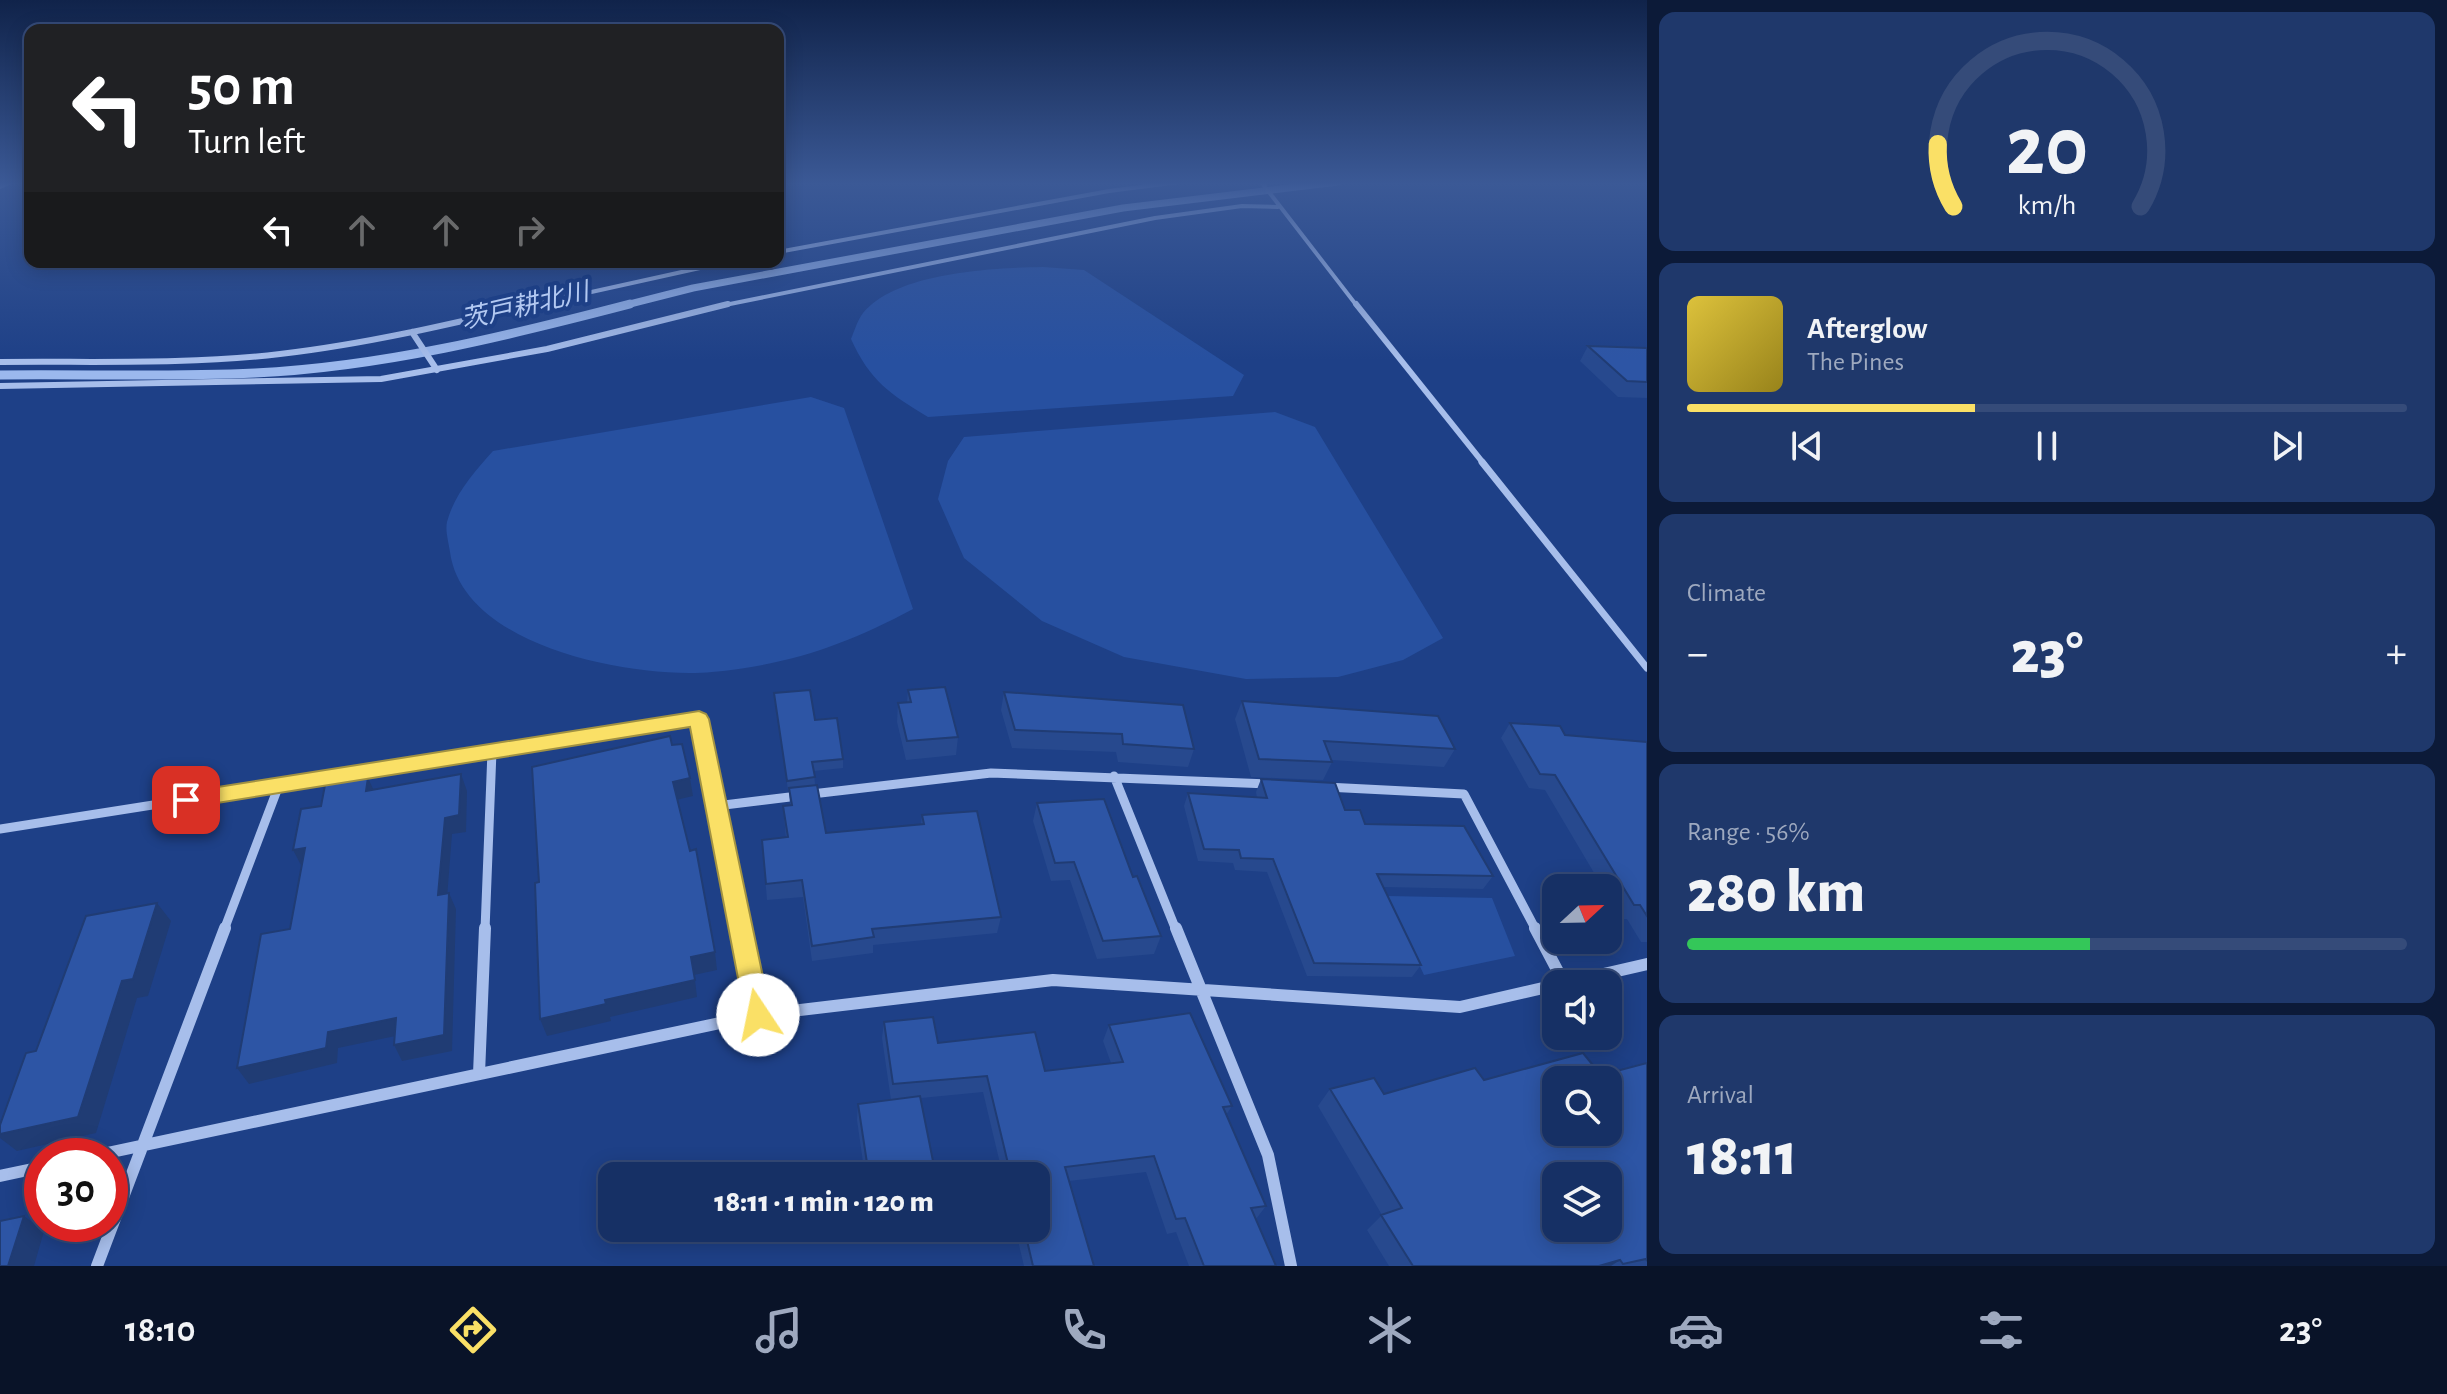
<!DOCTYPE html>
<meta charset="utf-8">
<style>
:root{--surface:#163065;--page:#1f386b;--text:#f1f3f6;--muted:#9ea9bf;--line:#354b79;--accent:#fae066}
body{margin:0;font-family:"Alegreya Sans","Noto Sans JP",sans-serif;background:var(--page);color:var(--text);height:100vh;display:flex;flex-direction:column;font-size:30px;white-space:nowrap}
*{box-sizing:border-box;margin:0}
p{font-size:26px;color:var(--muted)}
.icon{flex:none;width:44px;height:44px;fill:none;stroke:currentColor;stroke-width:2;stroke-linecap:round;stroke-linejoin:round}
.map{position:relative;flex:1;overflow:hidden}
.panel{display:flex;flex-direction:column;gap:12px;padding:12px;background:#0c1a38;width:800px}
.panel>*{flex:none}
.top-card{position:absolute;left:24px;top:24px;width:760px;height:244px;border-radius:16px;box-shadow:0 4px 20px #0003,0 0 0 2px var(--line);background:#202124;color:#fff;overflow:hidden}
.needle{width:52px;rotate:68deg}
.buttons{position:absolute;left:1542px;top:874px;display:grid;gap:16px}
.buttons a{display:grid;place-items:center;width:80px;height:80px;border-radius:16px;background:var(--surface);box-shadow:0 4px 20px #0003,0 0 0 2px var(--line);font-size:40px}
.speed{position:absolute;left:24px;top:1138px;display:flex;gap:16px;font-size:40px;font-weight:700;text-align:center}
.speed>*{display:grid;place-content:center;width:104px;height:104px;border-radius:50%;background:var(--surface);box-shadow:0 4px 20px #0003,0 0 0 2px var(--line);line-height:1}
.speed .limit{border:12px solid #d22;background:#fff;color:#111}
.pin{position:absolute;display:grid;place-items:center;width:68px;height:68px;color:#fff;margin:-34px;border-radius:16px;box-shadow:0 4px 12px #0006}
.me{position:absolute;width:88px;margin:-44px;rotate:349deg;stroke-linejoin:round;filter:drop-shadow(0 0 6px #0008)}
.turn{display:flex;align-items:center;gap:28px;height:168px;padding:0 32px;font-size:36px}
.turn .icon{width:104px;height:104px;stroke-width:2.5}
.turn b{display:block;font-size:56px;line-height:68px}
.lanes{display:flex;align-items:center;height:76px;padding:0 32px;background:#0003;justify-content:center;gap:40px;direction:ltr}
.lanes .off{opacity:.35}
.big{font-size:60px;font-weight:800;line-height:1.1}
.panel .card{flex:1;display:flex;flex-direction:column;justify-content:center;gap:12px;min-width:0;padding:0 28px;border-radius:16px;background:var(--page)}
.panel .dial{align-items:center;gap:0}
.dial svg{height:208px;overflow:visible;fill:none;stroke:var(--line);stroke-width:7;stroke-linecap:round;text-anchor:middle}
.dial text{fill:var(--text);stroke:none}
.song{display:flex;align-items:center;gap:24px}
.cover{width:96px;height:96px;border-radius:12px;background:linear-gradient(135deg,hsl(50 70% 55%),hsl(50 70% 35%))}
.played{height:8px;border-radius:4px;background:linear-gradient(90deg,var(--accent) 40%,var(--line) 40%)}
.keys{display:flex;justify-content:space-around;direction:ltr}
.heat{display:flex;justify-content:space-between;align-items:center;font-size:44px;direction:ltr}
.charge{height:12px;border-radius:6px;background:linear-gradient(90deg,#34c759 56%,var(--line) 0)}
.trip{position:absolute;left:598px;top:1162px;width:452px;height:80px;border-radius:16px;background:var(--surface);box-shadow:0 4px 20px #0003,0 0 0 2px var(--line);font-weight:800;line-height:80px;text-align:center}
.tab-bar{display:flex;height:128px;justify-content:space-around;align-items:center;background:#091328;color:var(--muted)}
.tab-bar .icon{width:56px;height:56px}
.tab-bar .selected{color:var(--accent)}
.tab-bar b{font-size:36px;color:var(--text)}
main{display:flex;flex:1;min-height:0}
.map>svg:first-child{display:block}
.green{fill:#2750a0}
.lines{fill:none;stroke-linecap:round;stroke-linejoin:round}
.stream-far1{stroke:#9bb8ed;stroke-width:7}
.stream{stroke:#9bb8ed;stroke-width:9}
.street-far4{stroke:#a7beeb;stroke-width:4}
.street-far3{stroke:#a7beeb;stroke-width:6}
.street-far2{stroke:#a7beeb;stroke-width:7}
.street-far1{stroke:#a7beeb;stroke-width:9}
.street{stroke:#a7beeb;stroke-width:12}
.secondary{fill:#d3dff8;fill-rule:evenodd}
.wall{fill:#27498e}
.shaded-wall{fill:#203c74}
.building{fill:#2d55a5;stroke:#203c74;stroke-width:2;fill-rule:evenodd}
.route{fill:#fae066;stroke:#a29242;stroke-width:2}
.labels{text-anchor:middle;dominant-baseline:central;stroke-width:8;stroke-linejoin:round;paint-order:stroke}
.far-water-label{font-size:26px;font-style:italic;fill:#b3c9f2;stroke:#1e4087}
</style>
<main>
<div class="map">
<svg width="1647" height="1266" viewBox="0 0 1647 1266">
<rect width="100%" height="100%" fill="#1e4087"/>
<path class="green" d="M1043,267L1084,270L1244,375L1233,396L928,417C890,394 870,381 851,339C854,332 857,322 861,316C892,272 994,268 1043,267Z
M811,397L844,408L913,609C846,645 788,665 712,672C634,679 463,648 450,552C449,544 445,531 447,522C454,495 474,472 493,451Z
M1275,412L1315,427L1443,638L1403,660L1338,677L1246,679L1124,657L1042,621L964,558L938,499L948,461L964,437Z
M1387,896L1492,898L1515,956L1424,975Z"/>
<g class="lines">
<path class="stream-far1" d="M622,306L693,288L1123,208L1338,182"/>
<path class="stream" d="M0,375C85,374 170,377 255,373C382,367 507,336 630,304"/>
<path class="street-far4" d="M1262,183L1357,306
M0,187L11,182
M778,252L1109,191L1179,182
M528,306L727,262
M720,306L1155,218L1242,206L1278,207"/>
<path class="street-far3" d="M1356,304L1484,464
M412,332L437,370
M0,362C93,361 187,365 280,354C366,344 451,324 536,304
M0,386L381,379L547,349L728,304"/>
<path class="street-far2" d="M1482,462L1647,668"/>
<path class="street-far1" d="M1114,776L1176,930
M1326,787L1464,794L1536,930
M812,794L991,773L1269,784
M716,806L798,796
M0,829L699,719L741,930
M224,930L279,785
M485,930L492,751"/>
<path class="street" d="M1176,928L1268,1155L1291,1266
M1535,928L1563,981
M758,1015L1053,980L1460,1007L1647,964
M479,1074L485,928
M93,1156L758,1015L741,928
M0,1176L42,1167
M97,1266L225,928"/>
<path class="secondary" d="M1257,182H1265L1266,183L1262,185Z"/>
</g>
<path class="wall" d="M1588,346L1647,348V398L1618,397L1580,361Z
M908,690L958,737L956,755L906,760L897,722L898,703H907Z
M1004,692L1194,749L1188,767L1118,762L1116,752L1012,748L1001,710Z
M774,693L815,720L843,759V768L814,771L815,785L826,833L921,824L922,815L1001,917L997,933L873,945V953L812,961L803,897L767,900L762,840L786,838L783,806L790,805L789,790H788Z
M1242,701L1455,749L1444,767L1331,760L1332,762L1323,780L1251,777L1235,719Z
M1510,723L1565,735L1647,742V942H1641L1627,919H1621L1608,897V888H1603L1545,790L1529,788L1501,738Z
M1261,779L1345,810L1365,824L1493,876L1483,889L1383,887L1421,965L1412,977L1307,976L1267,872L1235,870L1233,863L1198,861L1184,806L1188,793L1257,798L1256,792Z
M1037,803L1133,877L1161,936L1154,954L1097,959L1070,880L1051,881L1033,821Z
M884,1022L938,1043L1045,1071L1111,1063L1103,1041L1109,1025L1232,1106L1226,1115L1266,1206L1256,1219L1276,1266H1189L1176,1232L1167,1234L1146,1172L1069,1181L1094,1266H1024L1015,1228H1036V1176H1003L983,1092L921,1098L936,1176H865L857,1120L858,1104L891,1100L882,1038Z
M1647,1063V1266H1389L1367,1230L1382,1215L1318,1106L1330,1089L1384,1094L1484,1080L1601,1075Z"/>
<path class="shaded-wall" d="M461,774L467,791L466,832L452,834L446,911L438,895L445,818Z
M368,778L376,795L366,791Z
M690,778L693,796L676,800L673,782Z
M305,848L302,867L293,850Z
M449,893L456,909L452,1051L402,1061L394,1045Z
M157,903L171,921L148,996L137,998L96,1133L17,1151L0,1138V1134L122,981Z
M715,952L717,970L694,975L691,957Z
M695,980L697,997L610,1017L611,1021L547,1036L540,1019L605,1000Z
M396,1018L405,1034L338,1048L337,1063L249,1084L237,1068L328,1032Z
M24,1216L44,1231L34,1266H8Z
M1620,1260L1611,1266H1599Z"/>
<path class="building" d="M1588,346L1647,348V382L1627,381Z
M945,687L958,737L907,741L898,703L911,702L908,690Z
M810,690L815,720L837,718L843,759L812,762L815,777L787,781L774,693Z
M1004,692L1183,705L1194,749L1123,744L1122,734L1015,730Z
M1242,701L1438,716L1455,749L1324,741L1332,762L1259,759Z
M1510,723L1560,726L1565,735L1647,742V916L1640,905H1634L1555,775L1540,774Z
M670,736L672,745L682,744L690,778L673,782L690,851L696,849L715,952L691,957L695,980L605,1000L606,1004L540,1019L535,883L539,882L532,767Z
M461,774L459,815L445,818L438,895L449,893L444,1035L394,1045L396,1018L328,1032L326,1048L237,1068L261,934L290,929L305,848L293,850L301,809L321,806L325,785L368,778L366,791Z
M1261,779L1335,783L1345,810H1360L1365,824L1464,826L1493,876L1377,874L1421,965L1314,963L1273,859L1241,858L1239,850L1204,849L1188,793L1267,798Z
M817,785L826,833L924,824L922,815L977,811L1001,917L872,929L874,937L812,946L802,880L766,884L762,840L788,837L783,806L792,805L789,788Z
M1104,799L1133,877L1137,876L1161,936L1103,941L1074,862L1055,863L1037,803Z
M157,903L133,979L122,981L78,1117L0,1134V1125L26,1053L36,1051L86,916Z
M1190,1013L1232,1106L1223,1107L1266,1206L1251,1208L1276,1266H1204L1185,1218L1176,1219L1154,1156L1065,1167L1094,1266H1033L1024,1228H1036V1176H1011L987,1076L893,1084L884,1022L933,1017L938,1043L1035,1032L1045,1071L1123,1062L1109,1025Z
M1583,1053L1601,1075L1647,1063V1261L1646,1259L1623,1264L1620,1260L1599,1266H1413L1381,1215L1402,1208L1330,1089L1374,1078L1384,1094L1475,1068L1484,1080ZM1556,1080H1608V1132H1556ZM1556,1176H1608V1228H1556Z
M920,1096L936,1176H869L858,1104Z
M24,1216L8,1266H0V1221Z"/>
<linearGradient id="sky" x2="0" y2="1"><stop stop-color="#10234a"/><stop offset="0.51" stop-color="#3b5996"/><stop offset="1" stop-color="#3b5996" stop-opacity="0"/></linearGradient>
<rect width="1647" height="360" fill="url(#sky)"/>
<path class="route" d="M699,711L706,714L709,719L771,1015L767,1024L758,1027L749,1024L745,1015L690,727L186,808L178,806L175,800L178,794L186,792Z"/>
<g class="labels">
<g class="far-water-label">
<text transform="translate(525 306) rotate(-13)">茨戸耕北川</text>
</g>
</g>
</svg>
<div class="buttons">
<a><svg class="needle" viewBox="-14 -14 28 28"><path d="M0-13l5 13h-10z" fill="#e53935"/><path d="M0 13l5-13h-10z" fill="#9ea9bf"/></svg></a>
<a><svg class="icon" aria-label="sound" viewBox="0 0 24 24"><path d="M4 9h4l5-4v14l-5-4H4zM17 9q2 3 0 6"/></svg></a>
<a><svg class="icon" aria-label="search" viewBox="0 0 24 24"><circle cx="10" cy="10" r="6"/><path d="M15 15l6 6"/></svg></a>
<a><svg class="icon" aria-label="layers" viewBox="0 0 24 24"><path d="M12 4l9 5-9 5-9-5zM3 14l9 5 9-5"/></svg></a>
</div>
<div class="speed"><div class="limit">30</div></div>
<div class="pin" style="left:186px;top:800px;background:#d93025"><svg class="icon" aria-label="arrive" viewBox="0 0 24 24"><path d="M6 21V4h12l-3 4 3 4H6"/></svg></div>
<svg class="me" style="left:758px;top:1015px" viewBox="-20 -20 40 40"><circle r="19" fill="#fff"/><path d="M0-13L10 11 0 6-10 11z" fill="#fae066"/></svg>
<div class="trip">18:11 · 1 min · 120 m</div>
<div class="top-card">
<div class="turn"><svg class="icon" aria-label="left" viewBox="0 0 24 24"><path d="M17 20v-9H6M10 6l-5 5 5 5"/></svg><div><b>50 m</b>Turn left</div></div>
<div class="lanes"><svg class="icon" aria-label="left" viewBox="0 0 24 24"><path d="M17 20v-9H6M10 6l-5 5 5 5"/></svg><svg class="icon off" aria-label="ahead" viewBox="0 0 24 24"><path d="M12 20V5M6 11l6-6 6 6"/></svg><svg class="icon off" aria-label="ahead" viewBox="0 0 24 24"><path d="M12 20V5M6 11l6-6 6 6"/></svg><svg class="icon off" aria-label="right" viewBox="0 0 24 24"><path d="M7 20v-9h11M14 6l5 5-5 5"/></svg></div>
</div>
</div>
<section class="panel">
<div class="card dial"><svg viewBox="0 0 100 80">
<path d="M14 69A42 42 0 1 1 86 69"/>
<path d="M14 69A42 42 0 0 1 8 45" stroke="#fae066"/>
<text x="50" y="56" font-size="32" font-weight="700">20</text>
<text x="50" y="72" font-size="11">km/h</text>
</svg></div>
<div class="card">
<div class="song"><i class="cover"></i><div><b>Afterglow</b><p>The Pines</p></div></div>
<div class="played"></div>
<div class="keys"><svg class="icon" aria-label="previous" viewBox="0 0 24 24"><path d="M18 5L8 12l10 7zM5 5v14"/></svg><svg class="icon" aria-label="pause" viewBox="0 0 24 24"><path d="M8 5v14M16 5v14"/></svg><svg class="icon" aria-label="next" viewBox="0 0 24 24"><path d="M6 5l10 7-10 7zM19 5v14"/></svg></div>
</div>
<div class="card"><p>Climate</p>
<div class="heat"><a>−</a><b class="big">23°</b><a>+</a></div>
</div>
<div class="card"><p>Range · 56%</p><b class="big">280 km</b><div class="charge"></div></div>
<div class="card"><p>Arrival</p><b class="big">18:11</b></div>
</section>
</main>
<nav class="tab-bar">
<b>18:10</b>
<svg class="icon selected" aria-label="directions" viewBox="0 0 24 24"><path d="M12 3l9 9-9 9-9-9zM9 14v-3h6M13 9l2 2-2 2"/></svg>
<svg class="icon" aria-label="music" viewBox="0 0 24 24"><path d="M9 18V5l10-2v13"/><circle cx="6" cy="18" r="3"/><circle cx="16" cy="16" r="3"/></svg>
<svg class="icon" aria-label="phone" viewBox="0 0 24 24"><path d="M5 4h4l2 5-3 2q2 4 5 5l2-3 5 2v4C11 20 4 13 5 4z"/></svg>
<svg class="icon" aria-label="climate" viewBox="0 0 24 24"><path d="M12 3v18M4 7l16 10M4 17L20 7"/></svg>
<svg class="icon" aria-label="car" viewBox="0 0 24 24"><path d="M5 17H2v-5l4-1 3-4h7l3 4 3 1v5h-3M9 17h6M6 11h13"/><circle cx="7" cy="17" r="2"/><circle cx="17" cy="17" r="2"/></svg>
<svg class="icon" aria-label="filters" viewBox="0 0 24 24"><path d="M4 7h16M4 17h16"/><circle cx="9" cy="7" r="2"/><circle cx="15" cy="17" r="2"/></svg>
<b>23°</b>
</nav>
